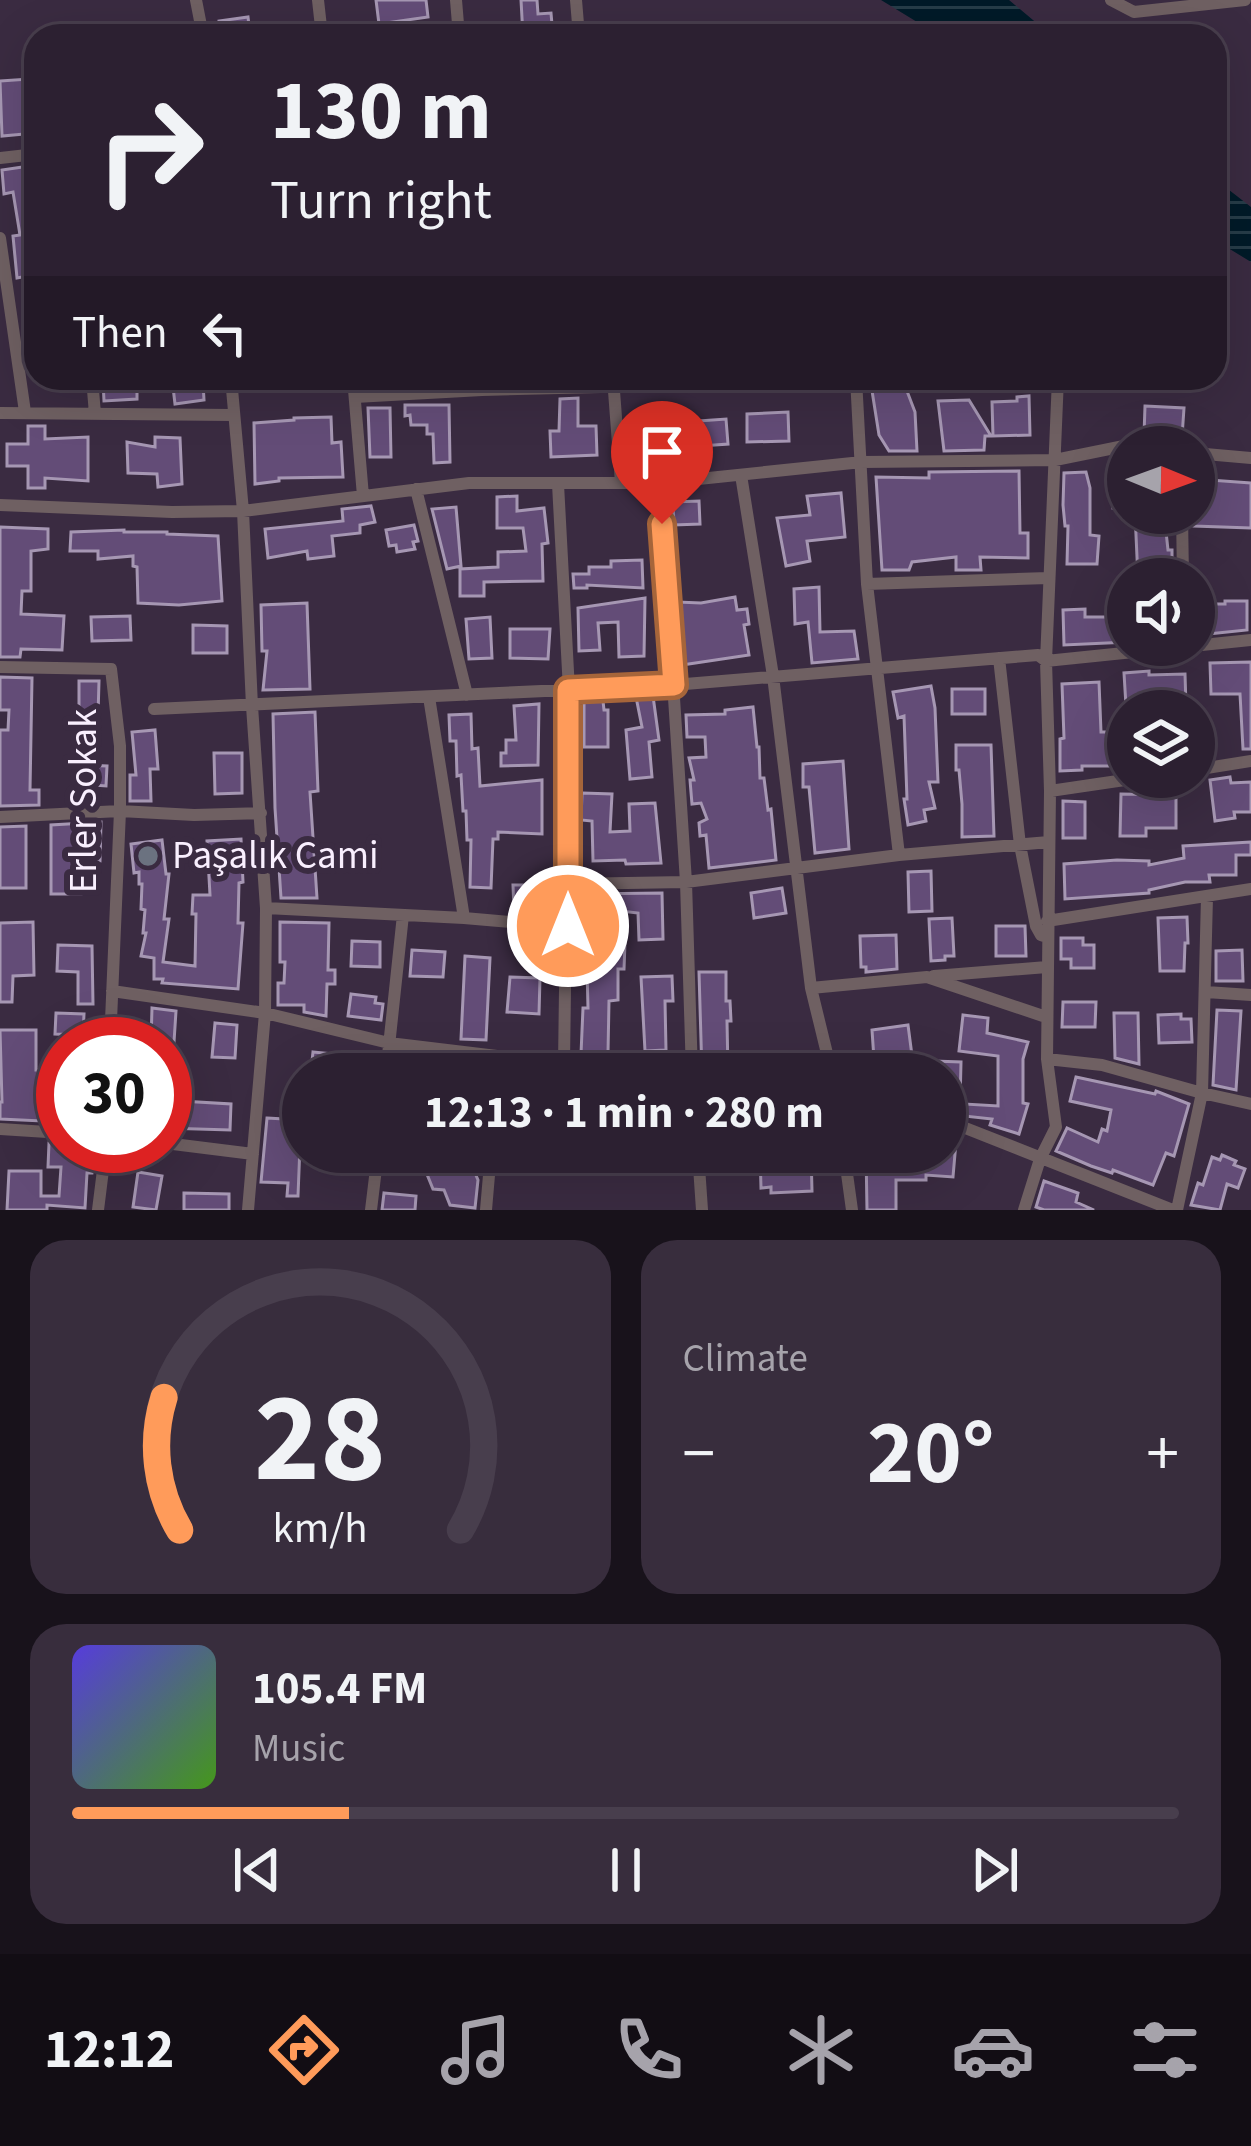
<!DOCTYPE html>
<meta charset="utf-8">
<style>
:root{--surface:#2c2031;--page:#382d3d;--text:#f1f3f6;--muted:#a6a3ab;--line:#483e4d;--accent:#ff9b5a}
body{margin:0;font-family:"Source Sans 3",sans-serif;background:var(--page);color:var(--text);height:100vh;display:flex;flex-direction:column;font-size:45px;white-space:nowrap}
*{box-sizing:border-box;margin:0}
p{font-size:39px;color:var(--muted)}
.icon{flex:none;width:66px;height:66px;fill:none;stroke:currentColor;stroke-width:2;stroke-linecap:round;stroke-linejoin:round}
.map{position:relative;height:1210px;overflow:hidden}
.side{display:flex;flex-direction:column;gap:30px;padding:30px;background:#18121b;flex:1}
.side>*{flex:none}
.hud{position:absolute;left:24px;top:24px;width:1203px;height:366px;border-radius:36px;box-shadow:0 12px 48px #0002,0 0 0 3px var(--line);background:#2c2031;color:var(--text);overflow:hidden}
.needle{width:78px;rotate:91deg}
.tools{position:absolute;left:1107px;top:426px;display:grid;gap:24px}
.tools a{display:grid;place-items:center;width:108px;height:108px;border-radius:50%;background:var(--surface);box-shadow:0 12px 48px #0002,0 0 0 3px var(--line);font-size:60px}
.speed{position:absolute;left:36px;top:1017px;display:flex;gap:24px;font-size:60px;font-weight:700;text-align:center}
.speed>*{display:grid;place-content:center;width:156px;height:156px;border-radius:50%;background:var(--surface);box-shadow:0 12px 48px #0002,0 0 0 3px var(--line);line-height:1}
.speed .limit{border:18px solid #d22;background:#fff;color:#111}
.pin{position:absolute;display:grid;place-items:center;width:102px;height:102px;color:#fff;margin:-123px -51px;border-radius:50% 50% 50% 0;rotate:-45deg;box-shadow:0 0 12px #0007}
.pin .icon{rotate:45deg}
.me{position:absolute;width:132px;margin:-66px;rotate:0deg;stroke-linejoin:round;filter:drop-shadow(0 0 9px #0008)}
.turn{display:flex;align-items:center;gap:42px;height:252px;padding:0 48px;font-size:54px}
.turn .icon{width:156px;height:156px;stroke-width:2.5}
.turn b{display:block;font-size:84px;line-height:102px}
.then{display:flex;align-items:center;height:114px;padding:0 48px;background:#0003;gap:24px;font-size:45px}
.big{font-size:90px;font-weight:700;line-height:1.1}
.side .tile{flex:1;display:flex;flex-direction:column;justify-content:center;gap:18px;min-width:0;padding:0 42px;border-radius:36px;background:var(--page)}
.side .dial{align-items:center;gap:0}
.dial svg{height:312px;overflow:visible;fill:none;stroke:var(--line);stroke-width:7;stroke-linecap:round;text-anchor:middle}
.dial text{fill:var(--text);stroke:none}
.song{display:flex;align-items:center;gap:36px}
.cover{width:144px;height:144px;border-radius:18px;background:linear-gradient(135deg,hsl(250 70% 55%),hsl(100 70% 35%))}
.played{height:12px;border-radius:6px;background:linear-gradient(90deg,var(--accent) 25%,var(--line) 25%)}
.keys{display:flex;justify-content:space-around;direction:ltr}
.heat{display:flex;justify-content:space-between;align-items:center;font-size:66px;direction:ltr}
.side .tiles{flex:1;display:grid;gap:30px;grid-template-columns:1fr 1fr}
.tile:last-child{grid-column:span 2}
.trip{position:absolute;left:282px;top:1053px;width:684px;height:120px;border-radius:60px;background:var(--surface);box-shadow:0 12px 48px #0002,0 0 0 3px var(--line);font-weight:700;line-height:120px;text-align:center}
.tab-bar{display:flex;height:192px;justify-content:space-around;align-items:center;background:#120d14;color:var(--muted)}
.tab-bar .icon{width:84px;height:84px}
.tab-bar .current{color:var(--accent)}
.tab-bar b{font-size:54px;color:var(--text)}
.map>svg:first-child{display:block}
.water{fill:url(#water-rules)}
.building{fill:#634c77;stroke:#a697b3;stroke-width:3}
.lines{fill:none;stroke-linecap:round;stroke-linejoin:round}
.minor{stroke:#6f6062;stroke-width:12}
.route-casing{stroke:#a6653a;stroke-width:30}
.route{stroke:#ff9b5a;stroke-width:21}
.worship-dot{fill:#6b7280;stroke:#3a2b41;stroke-width:4.5}
.labels{text-anchor:middle;dominant-baseline:central;stroke-width:12;stroke-linejoin:round;paint-order:stroke}
.street-label{font-size:39px;fill:#f9effe;stroke:#3a2b41}
.poi-label{font-size:39px;fill:#f9effe;stroke:#3a2b41;text-anchor:start}
</style>
<div class="map">
<svg width="1251" height="1210" viewBox="0 0 1251 1210">
<defs>
<pattern id="water-rules" width="6" height="5" patternUnits="userSpaceOnUse" patternTransform="scale(3)"><rect width="6" height="5" fill="#001a28"/><path d="M0 2.5h6" fill="none" stroke="#263c48"/></pattern>
</defs>
<rect width="100%" height="100%" fill="#3a2b41"/>
<path class="water" d="M881,0H1009L1052,36H940Z
M1215,179L1251,207V262L1215,240Z"/>
<path class="building" d="M376,0H426L428,17L379,24Z
M521,0H537L538,14L551,13L553,36H523Z
M248,17L250,34L220,36L219,21Z
M29,79L36,133L2,136L0,81Z
M36,165L33,275L17,278L13,236L20,235L13,192L4,194L2,170Z
M870,378H902L915,412L917,451H889L879,435Z
M137,380V399L104,401L103,381Z
M203,383L204,400L175,404L173,387Z
M1029,396L1030,435L993,436L992,402L1017,401V397Z
M578,398V426H596L597,455L551,457L550,431H559L560,399Z
M969,400L991,436H985L984,450L944,451L938,401Z
M405,405H449L450,462L434,463L433,434H427V425H411L410,415L405,416Z
M1145,406L1184,408L1182,437L1144,435Z
M368,408H390L391,457H370Z
M788,412L789,441L747,442V414Z
M331,417L332,443L341,442L343,477L279,478V481L255,484L254,423L294,420V418Z
M726,419L728,444L687,447L685,422Z
M28,426H45V439L88,437V481L45,478V488H28V466H7V444H28Z
M155,437L180,438L182,484L158,487L157,474L128,473L127,442L155,447Z
M1113,470H1128V508H1113Z
M1019,471L1020,533H1028V558L980,557L981,570H956V557L912,562L909,570H882L876,477L929,478V472Z
M1086,472L1090,488V535L1099,536L1097,564H1067L1068,526H1065L1063,505L1064,473Z
M1196,479L1251,483V528L1194,526Z
M841,493L845,537L807,541L810,561L786,566L777,518L810,515L807,496Z
M517,496V511L544,508L548,543L542,544L543,581L484,582V596H460V569L498,567V552L526,551L523,528H497V497Z
M699,501L700,524L674,525L673,502Z
M371,506L375,522L360,525V533L332,536L334,556L308,559L307,551L268,558L265,529L343,521L342,509Z
M456,507L461,566L447,569L432,509Z
M1135,513H1164L1168,550H1172V574L1164,573L1163,579H1138Z
M414,525L418,541L413,542L415,549L397,552L396,545L389,546L386,530Z
M0,527L48,529V549L31,551V591H22L21,614L64,616L62,650L21,649L20,657H0Z
M124,530V532H167V534L218,536L222,601L179,605L138,603L137,567L133,566V556L98,559V551H70L71,532Z
M642,560L643,588L587,585V588H574L573,574H589V567H611V561Z
M819,587L820,632L854,631L858,659L812,663L808,622L795,624L794,589Z
M735,597L737,610L747,609L749,624L744,625L749,655L682,665L678,602L701,603Z
M645,598L644,656L619,657L618,622L598,623L600,650L579,651L578,608Z
M1225,601H1247V630L1198,635L1197,604H1225Z
M307,603L310,689L263,690L267,651H262L261,605Z
M1085,609V617H1128V642L1064,645L1063,610Z
M130,616L131,640L92,641L91,617Z
M490,617L492,658L469,659L466,619Z
M193,625L227,626V653H193Z
M510,629H550L548,659L510,658Z
M1251,662V749H1243L1240,694H1211L1210,663Z
M1149,671V675L1185,674L1186,706H1162V703L1126,706L1124,673Z
M0,677L32,678L30,790H39V805L0,806V730H8L9,710H0Z
M79,681H99L98,716L79,715Z
M1099,682L1101,732H1128V762L1114,763V766H1082V770L1060,771V739L1064,738L1062,684Z
M931,686L935,708L938,782H929L935,808L924,810L926,821L908,825L904,799H907L904,716L898,718L893,692Z
M952,689H985V714H952Z
M653,696L659,740L649,742L652,777L630,779L626,730L642,727L636,697Z
M584,700L603,701L604,710H608V747H584Z
M539,704L538,765L501,766V753H506V740H516L514,706Z
M753,707L757,747H759L760,778H764L768,810L771,809L776,860L709,868L706,835L700,836L699,823L707,819L701,803L692,804L690,780H694L689,758L706,757L705,737H687L686,715L725,714V710Z
M315,712L318,791L310,792L317,898H281L275,808L273,714Z
M471,714L472,749L478,748L480,786L542,780V834L498,832V839H493L491,888L470,887L471,840H467L466,811H463L461,775L457,776L456,741H450L449,715Z
M155,730L158,769H150L151,801H130V775H136L132,732Z
M956,745H991L994,836L962,837V804L959,770H956Z
M214,753H242V793L215,794Z
M843,761L849,849L815,853L809,787H803V764Z
M81,765L107,766L106,786L80,784Z
M1230,777L1231,783L1251,782V812H1234L1235,818L1215,821L1210,780Z
M582,793L612,794L610,832L630,831L629,804L655,803L661,863L626,864L625,860L593,861L592,821L581,820Z
M1121,794L1176,795V828H1146V836H1120Z
M1063,801L1085,802V838H1063Z
M101,822L100,861L81,860V894H51V825Z
M26,826V888H0V827Z
M241,839L243,882L239,883L238,923H243L238,989L162,983L163,979H154V958L141,956L146,933H143L145,910L141,909L142,884H139V872L134,873L131,844L162,840L166,874H169L164,919H169L163,962L195,966L196,914H192L193,895H210L207,841Z
M1251,842V855H1236V875H1209L1210,882H1185L1149,890V893L1065,899L1064,864L1117,860L1149,861V865L1184,858L1183,846Z
M931,871L932,911L909,912L908,872Z
M513,885H542L543,910L514,911Z
M782,888L786,913L754,918L751,893Z
M662,893L663,939L639,940L638,913L612,910V943H625L624,969H618V1000L609,1001L608,1053L581,1054L583,1008H588L587,969H581V943H586L583,894Z
M1187,917L1188,943H1185L1184,971H1160L1158,918Z
M952,918L954,956H945V960L931,961L929,919Z
M33,922L34,975L13,976L12,1002H0V923Z
M280,922L329,923L328,970H335V984H327L326,1016L304,1012V1005H278V983H284L285,962H280Z
M996,926H1025L1026,956H996Z
M896,935L897,969L866,972V967H861L860,936Z
M1061,938H1083V945H1094V968H1071V959H1061Z
M352,941L380,942V967L351,966Z
M58,945L92,946L93,1004H78V972L57,971Z
M412,950L445,952L443,977L410,976Z
M1242,950L1243,981H1216V951Z
M465,956L490,958L486,1040L461,1039Z
M699,972H726V1001H730L731,1021H727L728,1072L702,1074Z
M672,976L673,1001H665L666,1050L645,1051L641,977Z
M510,977L540,978L539,1014L507,1012Z
M351,994L376,997L375,1003L383,1004L381,1020L348,1016Z
M1063,1002H1096L1095,1027H1062Z
M152,1008L176,1011L174,1042L151,1041Z
M1217,1010L1241,1011L1236,1090L1213,1085Z
M56,1013L84,1014L83,1035L55,1034Z
M1114,1013H1138L1139,1064L1115,1058Z
M1181,1014V1019H1191L1192,1042L1159,1043L1158,1015Z
M963,1015L988,1018L987,1033L1028,1042L1023,1059V1103L1028,1104L1019,1134L990,1125L992,1119L964,1116L965,1104L998,1106V1056L959,1051Z
M215,1023L237,1025L235,1058L212,1057Z
M908,1025L914,1071L875,1074L872,1030Z
M0,1030H36V1070H38L40,1098L63,1099V1122L0,1119V1102H2Z
M313,1052L365,1057L363,1070H358V1074H316V1070H311Z
M933,1061L961,1062L960,1104H945V1074H933Z
M1076,1077L1155,1094L1156,1091L1189,1104L1174,1156L1166,1153L1153,1185L1113,1170L1112,1173L1091,1166L1056,1151L1067,1128L1098,1142L1102,1129L1107,1131L1111,1110L1070,1101Z
M165,1097H181V1101L231,1104L230,1130L165,1128Z
M267,1118L301,1120L298,1196H287L288,1183L261,1182Z
M945,1141L956,1142L953,1177L926,1175V1180H896V1210H867L866,1152H945Z
M49,1143H63V1146H95L92,1173H87L85,1208L47,1205V1210H7L9,1171H41V1196H59L61,1167H48Z
M760,1152H811L812,1191L771,1193V1187L761,1188Z
M1222,1155L1236,1161L1234,1165L1245,1169L1238,1188L1227,1184L1220,1210L1191,1205L1198,1183L1203,1185L1212,1157L1220,1160Z
M420,1157L457,1162L468,1157L478,1180L475,1208L450,1205L444,1190L433,1189Z
M138,1172L162,1176L156,1210L133,1207Z
M1044,1181L1078,1193L1076,1202L1094,1210H1044L1036,1207Z
M184,1193L229,1194V1210H184Z
M384,1193L416,1196L415,1210H382Z"/>
<g class="lines">
<path class="minor" d="M196,0L203,36
M318,0L322,36
M456,0L459,36
M576,0L579,36
M1111,0L1134,12L1245,0
M0,158L36,154
M0,238L25,412
M92,378L95,414
M231,378L243,511L252,706L266,908L265,1013L248,1210
M353,378L363,496
M613,378L621,483
M856,378L867,584L899,855
M355,397L482,390L725,384L763,378
M0,413L233,415
M1194,453L1251,458
M741,475L773,676L811,988L832,1074
M660,483L686,882L692,1074
M558,484L569,690L564,1064
M416,489L467,695
M0,505L172,512L243,511L469,483H660L862,462L1055,460L1124,446L1133,447
M1182,513L1183,579
M867,584L1048,578
M999,658L1020,845L1036,926L1041,935L1047,937
M0,667L111,669L120,746V811L110,1044
M429,697L464,918
M154,709L673,685L1038,655L1046,661L1251,640
M1194,770L1251,761
M1050,791L1145,777
M0,817L120,811L194,815L261,813
M568,884L686,882L899,855L1049,842
M266,908L464,918L568,927
M1047,921L1251,889
M934,976L1047,967
M811,988L927,977L1046,1017
M112,991L265,1013L389,1043L648,1074
M1206,992L1251,995
M1047,1059L1102,1065L1202,1093L1207,897
M386,1074L403,915
M945,1120L1173,1210
M0,1129L63,1133
M165,1143L253,1154
M698,1152L702,1210
M844,1152L852,1210
M98,1210L106,1146
M371,1210L378,1152
M486,1210L491,1152
M1024,1210L1040,1159L1056,1127L1047,1059L1050,791L1046,661L1058,378
M1177,1210L1202,1093L1251,1104"/>
</g>
<g class="lines">
<defs>
<path id="route" d="M568,926V690L674,685L662,524"/>
</defs>
<use href="#route" class="route-casing"/>
<use href="#route" class="route"/>
</g>
<circle class="worship-dot" cx="148" cy="856" r="12"/>
<g class="labels">
<g class="street-label">
<text transform="translate(84 801) rotate(-90)">Erler Sokak</text>
</g>
<g class="poi-label">
<text x="172" y="856">Paşalık Cami</text>
</g>
</g>
</svg>
<div class="tools">
<a><svg class="needle" viewBox="-14 -14 28 28"><path d="M0-13l5 13h-10z" fill="#e53935"/><path d="M0 13l5-13h-10z" fill="#a6a3ab"/></svg></a>
<a><svg class="icon" aria-label="sound" viewBox="0 0 24 24"><path d="M4 9h4l5-4v14l-5-4H4zM17 9q2 3 0 6"/></svg></a>
<a><svg class="icon" aria-label="layers" viewBox="0 0 24 24"><path d="M12 4l9 5-9 5-9-5zM3 14l9 5 9-5"/></svg></a>
</div>
<div class="speed"><div class="limit">30</div></div>
<div class="pin" style="left:662px;top:524px;background:#d93025"><svg class="icon" aria-label="arrive" viewBox="0 0 24 24"><path d="M6 21V4h12l-3 4 3 4H6"/></svg></div>
<svg class="me" style="left:568px;top:926px" viewBox="-20 -20 40 40"><circle r="17" fill="#ff9b5a" stroke="#fff" stroke-width="3"/><path d="M0-11L8 9 0 5-8 9z" fill="#fff"/></svg>
<div class="trip">12:13 · 1 min · 280 m</div>
<div class="hud">
<div class="turn"><svg class="icon" aria-label="right" viewBox="0 0 24 24"><path d="M7 20v-9h11M14 6l5 5-5 5"/></svg><div><b>130 m</b>Turn right</div></div>
<div class="then">Then<svg class="icon" aria-label="left" viewBox="0 0 24 24"><path d="M17 20v-9H6M10 6l-5 5 5 5"/></svg></div>
</div>
</div>
<section class="side">
<div class="tiles">
<div class="tile dial"><svg viewBox="0 0 100 80">
<path d="M14 69A42 42 0 1 1 86 69"/>
<path d="M14 69A42 42 0 0 1 10 35" stroke="#ff9b5a"/>
<text x="50" y="56" font-size="32" font-weight="700">28</text>
<text x="50" y="72" font-size="11">km/h</text>
</svg></div>
<div class="tile"><p>Climate</p>
<div class="heat"><a>−</a><b class="big">20°</b><a>+</a></div>
</div>
<div class="tile">
<div class="song"><i class="cover"></i><div><b>105.4 FM</b><p>Music</p></div></div>
<div class="played"></div>
<div class="keys"><svg class="icon" aria-label="previous" viewBox="0 0 24 24"><path d="M18 5L8 12l10 7zM5 5v14"/></svg><svg class="icon" aria-label="pause" viewBox="0 0 24 24"><path d="M8 5v14M16 5v14"/></svg><svg class="icon" aria-label="next" viewBox="0 0 24 24"><path d="M6 5l10 7-10 7zM19 5v14"/></svg></div>
</div>
</div>
</section>
<nav class="tab-bar">
<b>12:12</b>
<svg class="icon current" aria-label="directions" viewBox="0 0 24 24"><path d="M12 3l9 9-9 9-9-9zM9 14v-3h6M13 9l2 2-2 2"/></svg>
<svg class="icon" aria-label="music" viewBox="0 0 24 24"><path d="M9 18V5l10-2v13"/><circle cx="6" cy="18" r="3"/><circle cx="16" cy="16" r="3"/></svg>
<svg class="icon" aria-label="phone" viewBox="0 0 24 24"><path d="M5 4h4l2 5-3 2q2 4 5 5l2-3 5 2v4C11 20 4 13 5 4z"/></svg>
<svg class="icon" aria-label="climate" viewBox="0 0 24 24"><path d="M12 3v18M4 7l16 10M4 17L20 7"/></svg>
<svg class="icon" aria-label="car" viewBox="0 0 24 24"><path d="M5 17H2v-5l4-1 3-4h7l3 4 3 1v5h-3M9 17h6M6 11h13"/><circle cx="7" cy="17" r="2"/><circle cx="17" cy="17" r="2"/></svg>
<svg class="icon" aria-label="filters" viewBox="0 0 24 24"><path d="M4 7h16M4 17h16"/><circle cx="9" cy="7" r="2"/><circle cx="15" cy="17" r="2"/></svg>
</nav>
